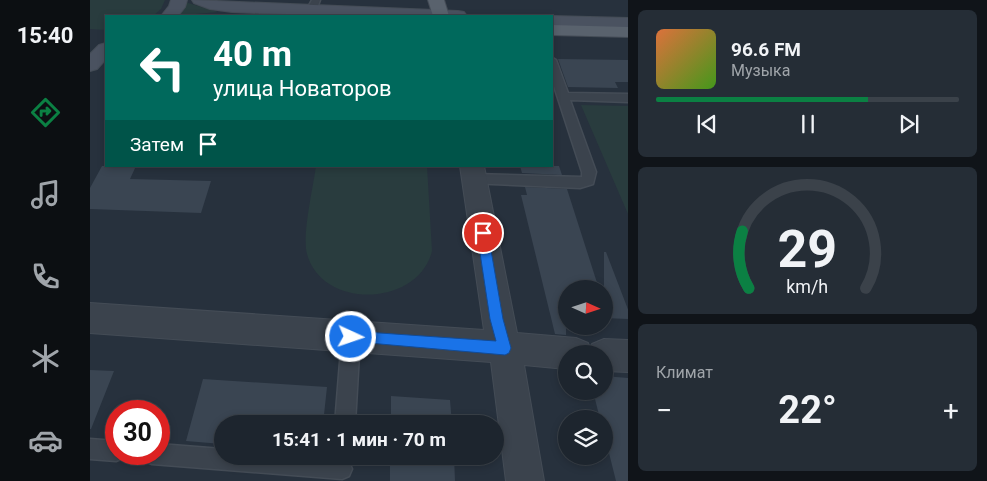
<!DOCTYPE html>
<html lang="ru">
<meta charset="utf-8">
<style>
:root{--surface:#1d252e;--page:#252d36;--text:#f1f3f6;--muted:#a0a5aa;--line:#3b424a;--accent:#0b8043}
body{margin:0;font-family:Roboto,sans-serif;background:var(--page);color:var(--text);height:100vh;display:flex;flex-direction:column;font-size:19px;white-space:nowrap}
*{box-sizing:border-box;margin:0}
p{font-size:16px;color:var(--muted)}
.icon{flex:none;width:28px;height:28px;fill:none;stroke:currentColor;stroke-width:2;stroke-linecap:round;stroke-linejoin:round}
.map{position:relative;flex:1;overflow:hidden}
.drawer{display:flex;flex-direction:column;gap:10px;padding:10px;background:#101419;width:359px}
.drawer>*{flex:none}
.hud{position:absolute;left:15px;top:15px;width:448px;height:152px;border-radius:0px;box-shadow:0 2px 8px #0003,0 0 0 1px var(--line);background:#00695c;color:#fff;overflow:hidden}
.needle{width:32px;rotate:93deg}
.tools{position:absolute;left:468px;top:280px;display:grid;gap:10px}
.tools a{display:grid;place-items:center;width:55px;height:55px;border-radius:50%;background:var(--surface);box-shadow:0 2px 8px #0003,0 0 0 1px var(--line);font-size:25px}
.speed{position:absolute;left:15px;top:400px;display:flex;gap:10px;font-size:25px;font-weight:700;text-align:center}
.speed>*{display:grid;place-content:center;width:65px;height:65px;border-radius:50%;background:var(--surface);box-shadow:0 2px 8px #0003,0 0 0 1px var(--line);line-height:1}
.speed .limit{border:8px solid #d22;background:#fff;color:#111}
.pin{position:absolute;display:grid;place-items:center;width:42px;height:42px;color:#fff;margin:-21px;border:2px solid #fff;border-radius:50%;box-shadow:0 1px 5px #0007}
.me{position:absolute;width:55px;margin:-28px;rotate:93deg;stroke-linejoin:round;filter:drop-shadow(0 0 4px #0008)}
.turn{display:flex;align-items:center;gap:18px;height:105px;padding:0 25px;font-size:22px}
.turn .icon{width:65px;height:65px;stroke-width:2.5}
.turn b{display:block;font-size:35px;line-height:42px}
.then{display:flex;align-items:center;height:48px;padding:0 25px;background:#0003;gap:10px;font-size:19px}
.big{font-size:38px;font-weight:700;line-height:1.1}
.drawer .widget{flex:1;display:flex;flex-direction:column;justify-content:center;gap:8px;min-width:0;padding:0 18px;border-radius:8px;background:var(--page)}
.drawer .dial{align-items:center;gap:0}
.dial svg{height:130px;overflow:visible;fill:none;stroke:var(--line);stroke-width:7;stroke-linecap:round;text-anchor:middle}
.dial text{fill:var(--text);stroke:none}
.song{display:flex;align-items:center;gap:15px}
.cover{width:60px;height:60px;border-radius:8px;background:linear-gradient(135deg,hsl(20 70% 55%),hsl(100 70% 35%))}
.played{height:5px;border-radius:2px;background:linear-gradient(90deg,var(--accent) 70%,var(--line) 70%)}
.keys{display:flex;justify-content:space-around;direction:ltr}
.heat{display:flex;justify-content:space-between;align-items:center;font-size:28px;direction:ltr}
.trip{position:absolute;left:124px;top:415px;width:290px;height:50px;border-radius:25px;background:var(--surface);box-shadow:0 2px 8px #0003,0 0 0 1px var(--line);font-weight:700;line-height:50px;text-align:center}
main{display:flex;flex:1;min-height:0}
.dock{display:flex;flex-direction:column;width:90px;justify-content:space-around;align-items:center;background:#0c0f12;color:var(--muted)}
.dock .icon{width:35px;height:35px}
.dock .current{color:var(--accent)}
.dock b{font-size:22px;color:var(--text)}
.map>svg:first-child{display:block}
.green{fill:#293c3e}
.building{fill:#3a4552}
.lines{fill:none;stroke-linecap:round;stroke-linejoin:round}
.service-casing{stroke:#444c56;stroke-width:3}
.minor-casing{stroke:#444c56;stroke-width:2}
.secondary-casing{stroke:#444c56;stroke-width:2}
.primary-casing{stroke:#444c56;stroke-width:2}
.service{fill:#3b434d;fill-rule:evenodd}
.minor{fill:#3b434d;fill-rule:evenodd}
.secondary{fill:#4a5260;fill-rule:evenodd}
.primary{fill:#59626d;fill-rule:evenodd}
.route{fill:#1a73e8;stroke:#114b97}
</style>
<main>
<nav class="dock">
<b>15:40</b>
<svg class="icon current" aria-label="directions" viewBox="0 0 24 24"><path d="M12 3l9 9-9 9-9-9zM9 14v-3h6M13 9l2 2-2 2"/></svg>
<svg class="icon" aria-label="music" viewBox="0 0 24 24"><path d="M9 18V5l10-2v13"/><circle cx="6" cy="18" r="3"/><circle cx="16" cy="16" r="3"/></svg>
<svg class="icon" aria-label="phone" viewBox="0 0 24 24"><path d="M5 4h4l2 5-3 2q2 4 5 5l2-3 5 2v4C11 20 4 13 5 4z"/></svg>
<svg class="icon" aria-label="climate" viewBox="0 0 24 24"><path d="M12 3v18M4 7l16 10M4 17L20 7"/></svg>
<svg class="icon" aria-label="car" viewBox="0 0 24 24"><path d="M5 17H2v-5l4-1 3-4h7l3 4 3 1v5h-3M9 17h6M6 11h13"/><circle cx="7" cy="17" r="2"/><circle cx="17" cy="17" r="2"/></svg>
</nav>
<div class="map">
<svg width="539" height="481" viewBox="0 0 539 481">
<rect width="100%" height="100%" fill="#27313d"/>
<path class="green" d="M0,0H75L71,9L63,16H16V30L0,29Z
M95,2L128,12L85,16L89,14Z
M491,105L538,106V215V214Z
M226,166H337L342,251C329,306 233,311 217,254C212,235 223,188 226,166Z"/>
<path class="building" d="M468,59L539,60V82H525L528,88L478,87Z
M12,166H46L40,179L121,181L111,213L0,209V188Z
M430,166H469L472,175L432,173Z
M435,187L477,189L509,289H476V335L465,334L431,195H437Z
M514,252H516L539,312V319L514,318Z
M0,370L24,371L1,429H0Z
M514,376L539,378V481H526L514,433V419H510L503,391H514Z
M113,379L237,387L233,424H132V444L96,441Z
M301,396L360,400L362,424H301Z
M300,456H364L365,481H300Z"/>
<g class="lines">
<defs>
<path id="service" d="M222,0H230L226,11L221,14L216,11Z
M461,57L466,60L478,93L539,94V102L480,100L506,172L503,184L490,188L379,183L377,179L379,175L384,174L492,177V172L461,77Z
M261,329L267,331L270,337L265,424H245L252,337L255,331Z
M0,439L26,441V454H35L33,458L26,461L0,459Z
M69,444L132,449V456C164,456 233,451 259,462L262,469L259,476L252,479L62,464L55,461L52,454H69Z"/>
<path id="minor" d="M370,166H394L427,333L486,338L498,343L500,349L502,344L514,339L539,340V372L514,371V354H476V369L434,365L454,481H416L401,362L0,333V303L394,330Z"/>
<path id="secondary" d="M81,0H97L95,7L88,16H71L79,6Z
M102,0L368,11L374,12L377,16H247L142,12L120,9L104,3Z
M459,16H461L539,18V28L461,26V16Z
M16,43V59L7,69L0,71V54L9,45Z"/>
<path id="primary" d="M338,0H354L359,16H343Z
M461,25L539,27V37L461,35Z"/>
</defs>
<use href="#service" class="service-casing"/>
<use href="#minor" class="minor-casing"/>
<use href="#secondary" class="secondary-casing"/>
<use href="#primary" class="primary-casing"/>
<use href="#service" class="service"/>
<use href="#minor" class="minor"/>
<use href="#secondary" class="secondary"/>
<use href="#primary" class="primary"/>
</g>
<path class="route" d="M393,228L398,233L413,319L421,348L419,353L415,355L256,341L254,337L256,333L261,331L406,341L400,319L387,233Z"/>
</svg>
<div class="tools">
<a><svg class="needle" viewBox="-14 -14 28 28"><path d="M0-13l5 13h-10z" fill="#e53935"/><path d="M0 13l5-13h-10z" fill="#a0a5aa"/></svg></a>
<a><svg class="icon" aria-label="search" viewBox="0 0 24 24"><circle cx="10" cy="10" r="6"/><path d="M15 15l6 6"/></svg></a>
<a><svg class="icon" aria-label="layers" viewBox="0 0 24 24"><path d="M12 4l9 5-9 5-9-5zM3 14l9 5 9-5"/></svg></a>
</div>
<div class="speed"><div class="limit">30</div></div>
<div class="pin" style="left:393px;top:233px;background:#d93025"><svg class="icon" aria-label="arrive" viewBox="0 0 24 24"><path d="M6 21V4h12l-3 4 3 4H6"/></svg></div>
<svg class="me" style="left:261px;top:337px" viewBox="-20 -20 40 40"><circle r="17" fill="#1a73e8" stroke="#fff" stroke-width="3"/><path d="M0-11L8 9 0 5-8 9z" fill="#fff"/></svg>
<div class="trip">15:41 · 1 мин · 70 m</div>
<div class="hud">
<div class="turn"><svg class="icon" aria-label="left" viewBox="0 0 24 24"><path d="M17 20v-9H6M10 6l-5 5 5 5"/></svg><div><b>40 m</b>улица Новаторов</div></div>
<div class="then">Затем<svg class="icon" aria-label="arrive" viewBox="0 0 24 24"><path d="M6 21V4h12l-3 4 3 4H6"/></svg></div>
</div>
</div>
<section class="drawer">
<div class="widget">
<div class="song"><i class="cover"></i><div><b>96.6 FM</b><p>Музыка</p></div></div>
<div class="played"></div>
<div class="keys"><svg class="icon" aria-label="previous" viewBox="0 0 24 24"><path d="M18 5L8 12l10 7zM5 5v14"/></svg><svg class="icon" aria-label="pause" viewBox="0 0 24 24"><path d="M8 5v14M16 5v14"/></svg><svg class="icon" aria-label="next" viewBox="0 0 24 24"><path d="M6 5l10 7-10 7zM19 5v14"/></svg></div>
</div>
<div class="widget dial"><svg viewBox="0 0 100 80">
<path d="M14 69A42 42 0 1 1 86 69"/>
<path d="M14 69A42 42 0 0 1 10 34" stroke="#0b8043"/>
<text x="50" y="56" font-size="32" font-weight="700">29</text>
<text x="50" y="72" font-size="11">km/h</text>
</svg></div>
<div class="widget"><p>Климат</p>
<div class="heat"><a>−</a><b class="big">22°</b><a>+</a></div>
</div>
</section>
</main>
